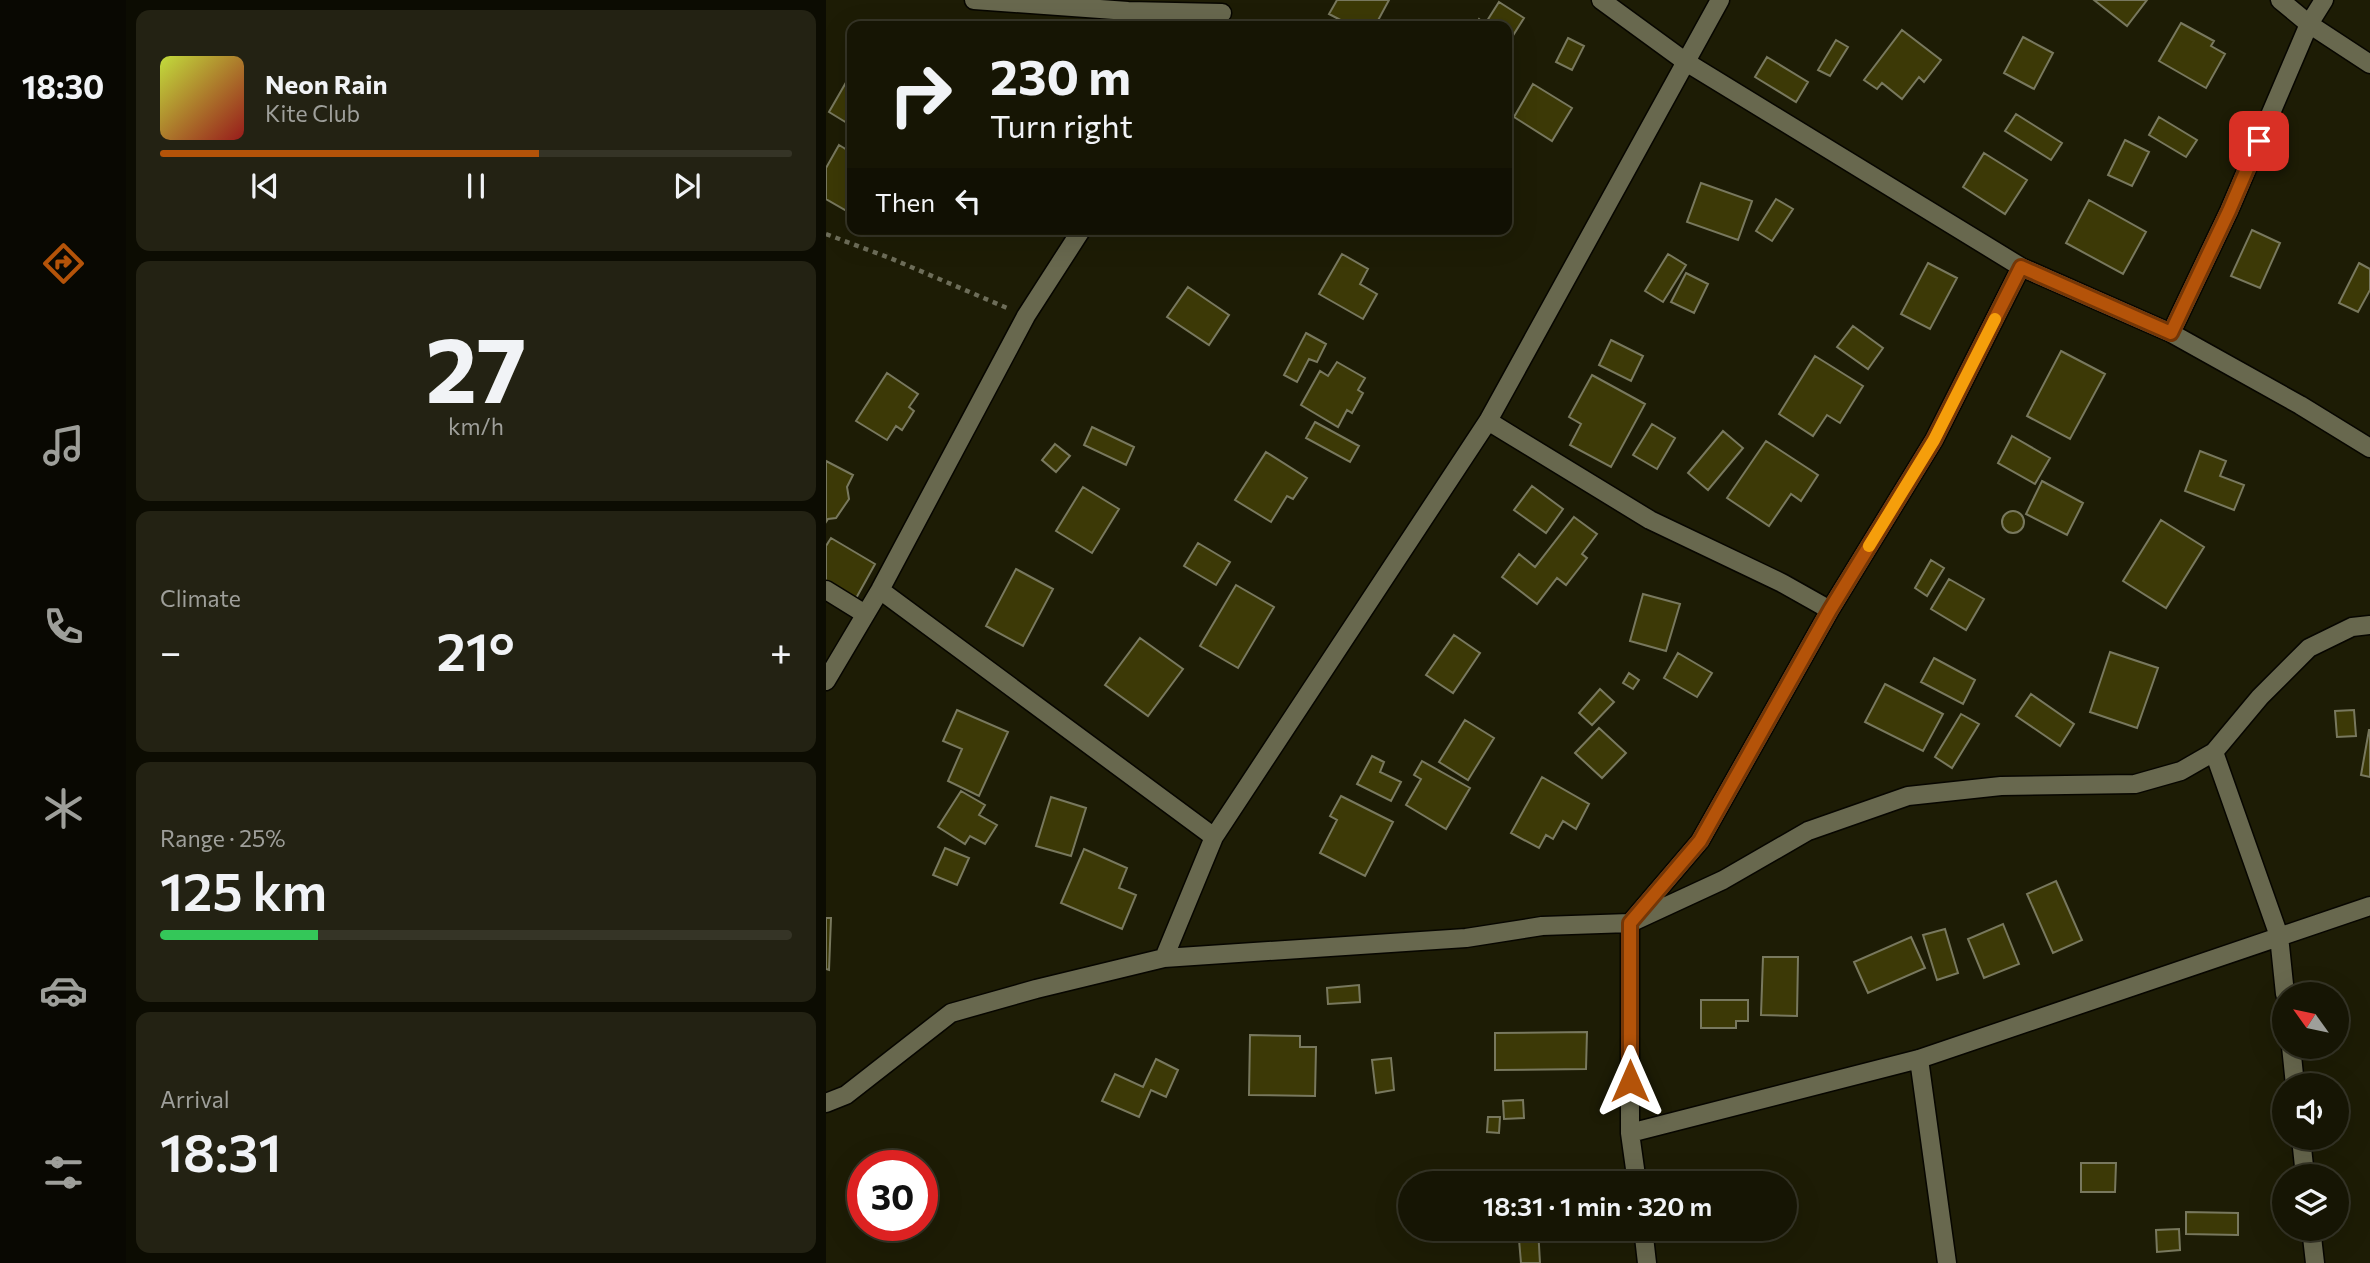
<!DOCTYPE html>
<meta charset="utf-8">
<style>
:root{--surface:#161504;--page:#232213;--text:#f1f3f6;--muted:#9e9f9a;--line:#353426;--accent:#b45309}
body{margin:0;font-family:Commissioner,sans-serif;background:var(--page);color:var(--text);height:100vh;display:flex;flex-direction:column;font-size:26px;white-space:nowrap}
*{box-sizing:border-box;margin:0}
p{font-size:23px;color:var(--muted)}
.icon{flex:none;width:38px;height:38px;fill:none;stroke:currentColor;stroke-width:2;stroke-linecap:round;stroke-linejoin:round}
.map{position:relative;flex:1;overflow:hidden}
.details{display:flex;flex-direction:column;gap:10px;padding:10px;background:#0c0c02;width:700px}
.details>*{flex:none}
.banner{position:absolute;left:21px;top:21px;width:665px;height:214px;border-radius:14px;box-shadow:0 7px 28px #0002,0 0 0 2px var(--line);background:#161504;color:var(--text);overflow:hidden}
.needle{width:46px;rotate:303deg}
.buttons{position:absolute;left:1446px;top:982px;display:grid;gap:14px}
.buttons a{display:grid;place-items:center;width:77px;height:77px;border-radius:50%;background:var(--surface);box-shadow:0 7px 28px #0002,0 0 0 2px var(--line);font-size:35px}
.speed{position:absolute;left:21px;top:1150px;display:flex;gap:14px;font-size:35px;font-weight:700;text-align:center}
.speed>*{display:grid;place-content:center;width:91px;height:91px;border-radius:50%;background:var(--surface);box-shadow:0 7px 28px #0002,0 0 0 2px var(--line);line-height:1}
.speed .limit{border:10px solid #d22;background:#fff;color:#111}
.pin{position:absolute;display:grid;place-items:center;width:60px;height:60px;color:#fff;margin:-30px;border-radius:14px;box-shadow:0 4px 10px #0006}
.me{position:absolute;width:77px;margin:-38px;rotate:0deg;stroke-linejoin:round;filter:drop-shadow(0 0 5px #0008)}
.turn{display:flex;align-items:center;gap:24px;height:147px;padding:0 28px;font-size:32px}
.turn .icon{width:91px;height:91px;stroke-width:2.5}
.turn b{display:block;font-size:49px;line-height:60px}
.then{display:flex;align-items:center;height:66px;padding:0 28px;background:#0003;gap:14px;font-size:26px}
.big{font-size:52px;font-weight:600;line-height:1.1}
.details .card{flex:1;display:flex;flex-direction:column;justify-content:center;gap:10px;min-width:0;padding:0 24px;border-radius:14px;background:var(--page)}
.details .dial{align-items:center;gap:0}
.dial b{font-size:91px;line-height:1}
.song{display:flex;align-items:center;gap:21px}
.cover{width:84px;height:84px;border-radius:10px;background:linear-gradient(135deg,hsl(70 70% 55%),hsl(0 70% 35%))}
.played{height:7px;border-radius:4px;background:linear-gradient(90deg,var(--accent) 60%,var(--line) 60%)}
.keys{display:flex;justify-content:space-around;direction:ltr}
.heat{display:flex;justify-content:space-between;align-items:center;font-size:38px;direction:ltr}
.charge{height:10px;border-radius:5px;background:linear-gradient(90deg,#34c759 25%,var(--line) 0)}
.trip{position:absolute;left:572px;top:1171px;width:399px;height:70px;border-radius:35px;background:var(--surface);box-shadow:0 7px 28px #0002,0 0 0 2px var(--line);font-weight:600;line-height:70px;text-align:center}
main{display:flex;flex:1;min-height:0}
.menu{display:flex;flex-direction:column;width:126px;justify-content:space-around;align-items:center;background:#090802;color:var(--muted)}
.menu .icon{width:49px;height:49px}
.menu .selected{color:var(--accent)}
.menu b{font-size:32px;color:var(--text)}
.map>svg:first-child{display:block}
.building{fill:#3c3906;stroke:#78785e;stroke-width:2}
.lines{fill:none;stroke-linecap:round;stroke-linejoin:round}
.minor-casing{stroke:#070600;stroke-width:21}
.path{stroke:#6d6d59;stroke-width:4.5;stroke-dasharray:5 5;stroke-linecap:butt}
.minor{stroke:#68684e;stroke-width:18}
.route-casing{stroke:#753606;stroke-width:18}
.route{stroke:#b45309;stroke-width:12}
.slow{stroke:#f59e0b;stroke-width:12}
</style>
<main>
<nav class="menu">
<b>18:30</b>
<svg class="icon selected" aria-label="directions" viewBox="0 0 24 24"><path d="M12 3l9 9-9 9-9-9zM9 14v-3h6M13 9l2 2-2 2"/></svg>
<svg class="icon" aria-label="music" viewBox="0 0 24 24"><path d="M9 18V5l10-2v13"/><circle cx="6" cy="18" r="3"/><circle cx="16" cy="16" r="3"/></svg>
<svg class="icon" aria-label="phone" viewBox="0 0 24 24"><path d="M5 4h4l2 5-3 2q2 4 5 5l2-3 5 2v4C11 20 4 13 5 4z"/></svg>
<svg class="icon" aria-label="climate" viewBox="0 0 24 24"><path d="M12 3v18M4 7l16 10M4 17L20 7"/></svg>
<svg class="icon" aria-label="car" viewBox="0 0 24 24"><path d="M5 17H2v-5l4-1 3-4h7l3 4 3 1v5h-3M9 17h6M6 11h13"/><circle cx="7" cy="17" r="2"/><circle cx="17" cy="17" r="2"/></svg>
<svg class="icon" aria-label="filters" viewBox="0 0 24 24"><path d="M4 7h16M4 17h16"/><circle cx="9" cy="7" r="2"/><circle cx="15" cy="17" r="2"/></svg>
</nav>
<section class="details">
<div class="card">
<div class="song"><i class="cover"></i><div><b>Neon Rain</b><p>Kite Club</p></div></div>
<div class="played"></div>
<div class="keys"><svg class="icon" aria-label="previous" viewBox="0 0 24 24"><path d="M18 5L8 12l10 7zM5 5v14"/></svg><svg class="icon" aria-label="pause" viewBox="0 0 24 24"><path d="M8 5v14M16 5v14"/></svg><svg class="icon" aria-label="next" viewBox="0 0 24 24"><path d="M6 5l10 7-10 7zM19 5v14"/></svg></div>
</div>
<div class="card dial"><b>27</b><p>km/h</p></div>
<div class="card"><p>Climate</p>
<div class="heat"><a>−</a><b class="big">21°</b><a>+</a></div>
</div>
<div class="card"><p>Range · 25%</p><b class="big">125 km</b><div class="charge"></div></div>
<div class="card"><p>Arrival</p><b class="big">18:31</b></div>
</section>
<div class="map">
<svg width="1544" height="1263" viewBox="0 0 1544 1263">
<rect width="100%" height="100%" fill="#1d1c05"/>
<path class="building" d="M511,0H563L549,26H526L503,14Z
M1268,0H1321L1301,26Z
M673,2L698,18L681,45V26H649L653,19L659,24Z
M1355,23L1388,41L1385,46L1399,54L1380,88L1333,61Z
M1076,30L1115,60L1098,82L1093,77L1076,99L1056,83L1051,89L1038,80Z
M1197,37L1227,53L1208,89L1178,73Z
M742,38L758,46L746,70L730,62Z
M1010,40L1022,47L1004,76L992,70Z
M941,57L982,82L970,102L929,77Z
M26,72V126L3,112Z
M707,84L746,108L726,141L688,117Z
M1190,114L1236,143L1225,160L1179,131Z
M1333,117L1371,140L1360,157L1323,135Z
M1299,140L1323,152L1306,186L1282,175Z
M13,145L26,153V214L0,199V168Z
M1158,153L1201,180L1179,214L1137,187Z
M875,183L926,201L912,240L861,222Z
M950,199L967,209L946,241L930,231Z
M1263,200L1320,232L1297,274L1240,243Z
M1426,230L1454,243L1434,288L1405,276Z
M516,254L542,269L534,284L551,294L537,319L493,294Z
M842,254L860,265L837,302L819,291Z
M1102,263L1131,278L1104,329L1075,314Z
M1533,263L1544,269V290L1532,312L1513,303Z
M860,273L882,284L868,313L845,302Z
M362,287L403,315L383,345L341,317Z
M1027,326L1057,348L1042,369L1011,347Z
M480,333L500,344L491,362L483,359L471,382L458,375Z
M785,340L817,356L805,381L773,365Z
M1235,351L1279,374L1244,439L1201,416Z
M989,356L1037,386L1014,423L1001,415L987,436L953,414Z
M511,362L539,378L532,390L537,393L526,413L521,410L512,427L475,405L494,371L502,376Z
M61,373L92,394L83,407L88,411L76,430L70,426L61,440L30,421Z
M766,375L819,404L785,467L744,445L755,424L743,417Z
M489,422L533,446L524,462L480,438Z
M826,424L849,438L831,469L807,455Z
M266,427L308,447L300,465L258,445Z
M897,431L917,448L882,490L862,473Z
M1186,436L1224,458L1209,484L1172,463Z
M940,441L992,475L975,501L965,494L943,526L901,498Z
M229,444L244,456L230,472L216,460Z
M1374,451L1400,461L1394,476L1418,485L1408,510L1359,491Z
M440,452L481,478L467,499L461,496L445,522L409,500Z
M0,461L27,475L21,487L23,499L10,518L2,519L0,522Z
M1216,481L1257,503L1241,535L1200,514Z
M706,486L737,509L720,533L688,510Z
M257,487L293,509L266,553L230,531Z
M1176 522a11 11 0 1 1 22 0a11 11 0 1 1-22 0Z
M748,517L771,534L756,554L761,558L740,585L731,578L711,604L676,577L693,554L709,567Z
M1335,520L1378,547L1340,608L1297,581Z
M5,538L49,564L29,600L0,583V546Z
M372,543L404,562L390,585L358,566Z
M1105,560L1118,568L1101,596L1089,588Z
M190,569L227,589L197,646L160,626Z
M1123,579L1158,599L1140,630L1105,609Z
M410,585L448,607L412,668L374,646Z
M817,594L854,604L840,651L804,641Z
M628,635L654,653L627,693L600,675Z
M314,638L357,669L322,716L279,685Z
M1284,652L1332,668L1311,728L1264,712Z
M852,653L886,673L871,697L838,678Z
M1108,658L1149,680L1137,704L1095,682Z
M803,673L813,680L807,689L797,683Z
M1059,684L1117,714L1097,751L1039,722Z
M774,689L788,702L766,725L753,713Z
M1205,694L1248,724L1234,746L1190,716Z
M131,710L182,732L153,796L122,781L136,749L117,741Z
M1528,710L1530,736L1511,737L1509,711Z
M1135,714L1153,724L1126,768L1109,757Z
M639,720L668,738L642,780L613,762Z
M773,728L800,753L776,778L749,753Z
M1543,730H1544V777L1535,775Z
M546,756L558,762L554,772L575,782L565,801L531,784Z
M596,761L644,788L620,829L580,805L595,779L588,775Z
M716,777L763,804L750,829L737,821L727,839L720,835L713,848L685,833Z
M135,791L159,805L153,815L171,825L159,844L144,836L139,844L112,827Z
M515,796L567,822L539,876L494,853L511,820L504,816Z
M225,797L260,808L245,856L210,846Z
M119,848L143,858L131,885L107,875Z
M258,849L301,868L293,888L310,895L296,929L235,903Z
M1230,881L1256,940L1227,953L1201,894Z
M0,918H5L3,970L0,969Z
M1177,924L1193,964L1158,978L1142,939Z
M1119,929L1132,973L1111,980L1097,935Z
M1085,937L1099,968L1042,993L1028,962Z
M937,957H972L971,1016L935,1015Z
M533,985L534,1002L502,1004L501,988Z
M875,1000H922V1021H910V1028H875Z
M761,1032L760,1069L669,1070V1033Z
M424,1035L474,1036V1047H490L489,1096L423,1095Z
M565,1058L568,1090L550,1093L546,1060Z
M330,1059L352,1070L340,1097L325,1090L313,1117L276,1101L289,1074L317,1087Z
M697,1100L698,1118L678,1119L677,1101Z
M662,1117H674L673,1133L661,1132Z
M1255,1163H1290L1289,1192H1255Z
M1360,1212L1412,1213V1235L1360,1234Z
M692,1228H712L714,1263H695Z
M1353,1229L1354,1250L1331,1252L1330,1230Z"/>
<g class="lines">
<defs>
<path id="minor" d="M148,0L302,11L396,13
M775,0L860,62L1195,267L1345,333L1474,405L1544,448
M1454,0L1483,24L1544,64
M1345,333L1403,211L1483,24L1498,0
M662,421L824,520L956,583L1004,610
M0,590L39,614
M54,590L388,837
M0,681L54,590L200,316L256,229
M1388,752L1453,936L1459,994
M338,958L388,837L662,421L894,0
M1465,1046L1469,1085
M1093,1059L1121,1263
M0,1103L20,1095L125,1013L210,989L338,958L640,938L716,926L804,923L897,880L982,831L1082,796L1175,786L1309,784L1355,771L1388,752L1434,697L1483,648L1526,627L1544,625
M804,1133L1093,1059L1544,906
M1475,1138L1479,1176
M811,1183L804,1133V923L874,841L1004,610L1108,440L1195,267
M817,1228L821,1263
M1485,1228L1489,1263"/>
</defs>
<use href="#minor" class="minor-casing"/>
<path class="path" d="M0,234L64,258L181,308"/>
<use href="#minor" class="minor"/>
</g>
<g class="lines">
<defs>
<path id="route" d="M804,1081V923L874,841L1004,610L1108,440L1195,267L1345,333L1403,211L1433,141"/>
</defs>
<use href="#route" class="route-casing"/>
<use href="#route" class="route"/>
<path class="slow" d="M1043,546L1108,440L1169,319"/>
</g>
</svg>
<div class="buttons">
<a><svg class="needle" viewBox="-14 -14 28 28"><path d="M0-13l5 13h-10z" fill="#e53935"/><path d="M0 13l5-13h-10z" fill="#9e9f9a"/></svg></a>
<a><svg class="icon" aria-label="sound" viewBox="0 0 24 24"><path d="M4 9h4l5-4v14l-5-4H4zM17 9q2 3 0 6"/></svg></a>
<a><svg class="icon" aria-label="layers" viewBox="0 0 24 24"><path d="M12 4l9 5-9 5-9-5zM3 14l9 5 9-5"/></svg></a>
</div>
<div class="speed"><div class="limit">30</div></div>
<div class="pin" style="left:1433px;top:141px;background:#d93025"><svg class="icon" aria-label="arrive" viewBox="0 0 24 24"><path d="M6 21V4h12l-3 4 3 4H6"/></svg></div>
<svg class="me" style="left:804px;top:1081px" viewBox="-20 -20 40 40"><path d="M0-17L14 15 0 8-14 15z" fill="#b45309" stroke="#fff" stroke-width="4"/></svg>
<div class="trip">18:31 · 1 min · 320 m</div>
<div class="banner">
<div class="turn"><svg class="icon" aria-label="right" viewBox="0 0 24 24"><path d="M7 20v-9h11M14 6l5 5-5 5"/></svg><div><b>230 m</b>Turn right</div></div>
<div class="then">Then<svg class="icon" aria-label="left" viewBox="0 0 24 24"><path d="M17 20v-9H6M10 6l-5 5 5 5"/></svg></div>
</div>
</div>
</main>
